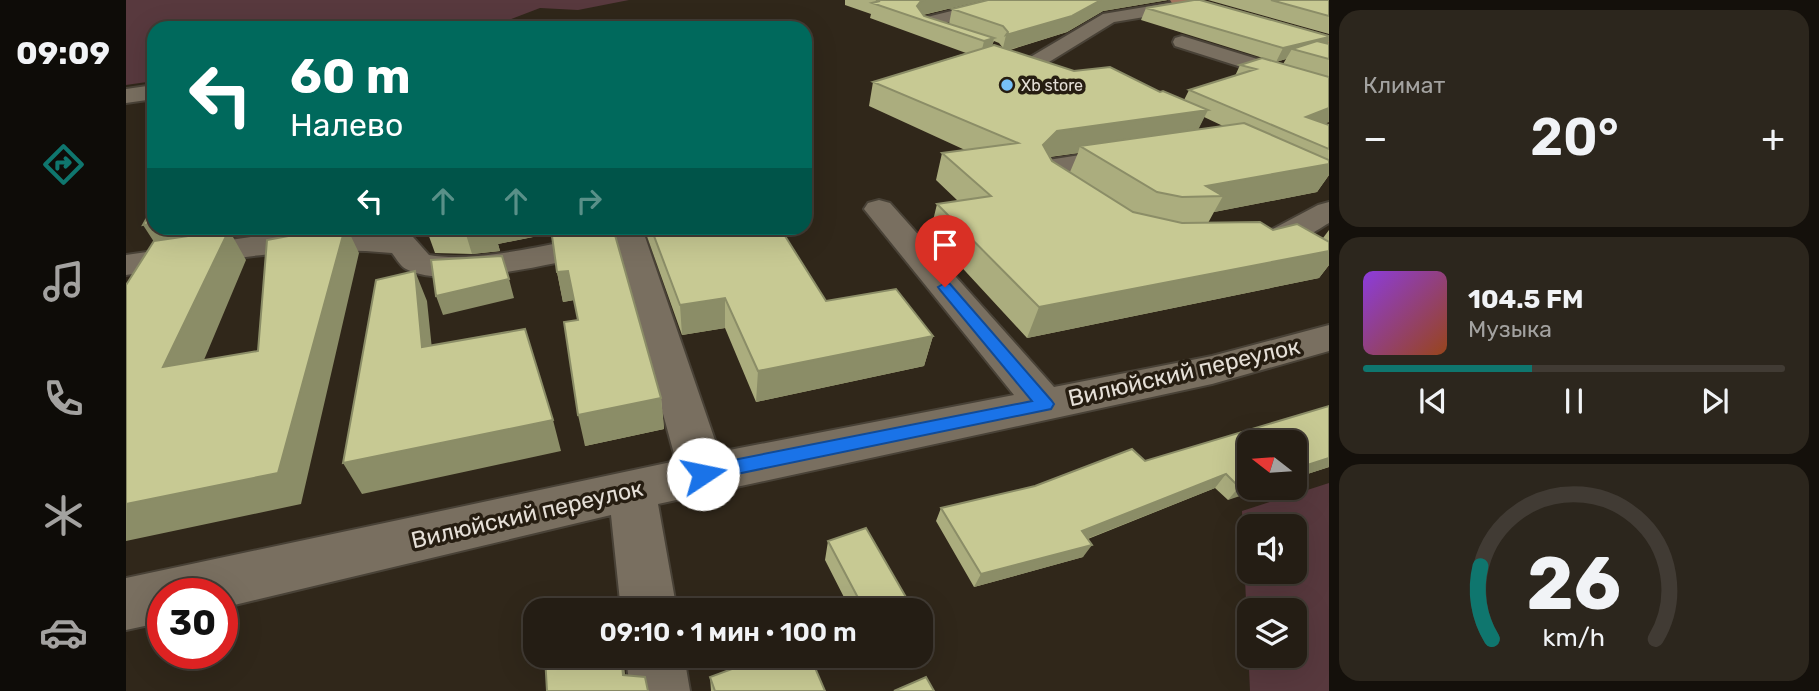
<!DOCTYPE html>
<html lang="ru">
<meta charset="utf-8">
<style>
:root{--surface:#241d14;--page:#2c261d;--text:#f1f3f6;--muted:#a3a2a0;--line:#413b34;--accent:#0f766e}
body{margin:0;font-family:Rubik,sans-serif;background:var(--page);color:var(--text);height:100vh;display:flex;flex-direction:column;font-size:26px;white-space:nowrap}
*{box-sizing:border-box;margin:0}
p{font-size:23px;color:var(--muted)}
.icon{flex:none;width:38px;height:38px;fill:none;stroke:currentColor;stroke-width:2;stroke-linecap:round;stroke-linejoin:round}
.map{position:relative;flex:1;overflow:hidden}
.panel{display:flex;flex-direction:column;gap:10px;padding:10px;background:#14100b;width:490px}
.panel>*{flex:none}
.hud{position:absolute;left:21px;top:21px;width:665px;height:214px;border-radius:21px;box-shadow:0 7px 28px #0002,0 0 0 2px var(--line);background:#00695c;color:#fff;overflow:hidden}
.needle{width:46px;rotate:287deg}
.controls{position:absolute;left:1111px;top:430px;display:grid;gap:14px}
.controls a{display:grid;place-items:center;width:70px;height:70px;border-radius:14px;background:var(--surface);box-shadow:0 7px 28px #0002,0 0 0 2px var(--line);font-size:35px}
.speed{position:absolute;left:21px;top:578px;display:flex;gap:14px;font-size:35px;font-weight:700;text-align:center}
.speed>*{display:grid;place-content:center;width:91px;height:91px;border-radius:50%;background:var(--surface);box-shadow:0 7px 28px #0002,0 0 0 2px var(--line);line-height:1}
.speed .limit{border:10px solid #d22;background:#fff;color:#111}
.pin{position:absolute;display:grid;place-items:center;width:60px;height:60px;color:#fff;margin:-72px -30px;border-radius:50% 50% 50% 0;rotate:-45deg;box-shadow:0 0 7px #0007}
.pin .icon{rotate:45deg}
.me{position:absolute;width:77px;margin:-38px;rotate:79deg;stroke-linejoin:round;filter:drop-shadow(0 0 5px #0008)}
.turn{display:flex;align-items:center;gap:24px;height:147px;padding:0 28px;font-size:32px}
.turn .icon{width:91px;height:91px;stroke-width:2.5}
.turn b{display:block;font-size:49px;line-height:60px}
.lanes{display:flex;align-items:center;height:66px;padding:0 28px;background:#0003;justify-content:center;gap:35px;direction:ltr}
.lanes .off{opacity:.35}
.big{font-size:52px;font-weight:600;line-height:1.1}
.panel .card{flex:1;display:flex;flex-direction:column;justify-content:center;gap:10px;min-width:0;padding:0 24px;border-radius:21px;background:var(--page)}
.panel .dial{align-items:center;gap:0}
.dial svg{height:182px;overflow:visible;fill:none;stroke:var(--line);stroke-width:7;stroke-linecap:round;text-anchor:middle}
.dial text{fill:var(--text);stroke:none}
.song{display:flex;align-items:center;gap:21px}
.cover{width:84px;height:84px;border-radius:10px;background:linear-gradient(135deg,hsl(270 70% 55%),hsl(20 70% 35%))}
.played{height:7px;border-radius:4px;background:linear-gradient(90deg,var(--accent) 40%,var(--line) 40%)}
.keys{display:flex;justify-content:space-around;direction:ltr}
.heat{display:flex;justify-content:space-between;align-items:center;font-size:38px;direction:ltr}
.trip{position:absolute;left:397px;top:598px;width:410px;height:70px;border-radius:21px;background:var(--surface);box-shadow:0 7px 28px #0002,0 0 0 2px var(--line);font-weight:600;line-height:70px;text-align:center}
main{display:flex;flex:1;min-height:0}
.tabs{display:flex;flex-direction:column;width:126px;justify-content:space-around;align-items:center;background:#0e0c08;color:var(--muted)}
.tabs .icon{width:49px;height:49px}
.tabs .on{color:var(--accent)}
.tabs b{font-size:32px;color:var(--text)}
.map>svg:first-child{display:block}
.green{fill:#58393e;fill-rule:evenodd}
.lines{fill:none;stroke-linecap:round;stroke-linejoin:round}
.minor-casing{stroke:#494237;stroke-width:4}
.major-casing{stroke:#494237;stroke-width:4}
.minor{fill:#796f60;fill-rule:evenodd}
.major{fill:#a2765f;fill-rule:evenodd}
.wall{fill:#abad7e;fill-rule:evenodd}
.shaded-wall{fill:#8b8d67}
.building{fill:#c7c993;stroke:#8b8d67;stroke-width:2}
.route{fill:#1a73e8;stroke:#114b97;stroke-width:2}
.poi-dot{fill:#77c0f7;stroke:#261d11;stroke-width:2.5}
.labels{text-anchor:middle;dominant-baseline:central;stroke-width:7;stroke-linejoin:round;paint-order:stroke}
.far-poi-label{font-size:16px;fill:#e5dfd7;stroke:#261d11;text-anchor:start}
.near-street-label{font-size:23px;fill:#e5dfd7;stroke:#261d11}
</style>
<main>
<nav class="tabs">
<b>09:09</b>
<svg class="icon on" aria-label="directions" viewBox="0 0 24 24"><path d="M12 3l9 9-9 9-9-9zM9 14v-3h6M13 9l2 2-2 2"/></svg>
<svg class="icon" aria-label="music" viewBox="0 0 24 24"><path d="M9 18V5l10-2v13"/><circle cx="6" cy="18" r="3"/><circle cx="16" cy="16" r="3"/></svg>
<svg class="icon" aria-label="phone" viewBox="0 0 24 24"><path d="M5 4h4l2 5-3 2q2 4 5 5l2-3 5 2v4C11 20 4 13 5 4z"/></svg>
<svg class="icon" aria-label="climate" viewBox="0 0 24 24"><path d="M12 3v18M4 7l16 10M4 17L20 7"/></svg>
<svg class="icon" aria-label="car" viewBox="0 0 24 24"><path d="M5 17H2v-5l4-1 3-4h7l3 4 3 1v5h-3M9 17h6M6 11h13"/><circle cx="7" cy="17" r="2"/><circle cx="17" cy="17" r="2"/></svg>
</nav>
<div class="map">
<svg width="1203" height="691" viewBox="0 0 1203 691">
<rect width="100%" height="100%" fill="#30271a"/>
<path class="green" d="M0,0H503L452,10L414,8L362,28H28V81L0,85Z
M1203,483V691H1124L1116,511ZM1124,527H1169V572H1124ZM1124,611H1169V656H1124Z"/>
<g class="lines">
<defs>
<path id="minor" d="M870,0H898L896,3L815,24L842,34L844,38L842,42C827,46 799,34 790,23L793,19Z
M1061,0H1073L1075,4L1067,9L988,22L910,70H896L893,66L896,62L977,14Z
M1056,36L1203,81V95L1049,46L1047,42L1049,38Z
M28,85V99L0,103V89Z
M999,148L1008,150L1012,156L1008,162L939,174L970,199L965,205C944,210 918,192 911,172L922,160Z
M753,200L764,203L928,387L1086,356L1203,325V351L1086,384L532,504L551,611H495L485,515L96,608V593H37V622L0,630V578L550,461L492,250C443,259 323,292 280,269C274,266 270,258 266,253C176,244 88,261 0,275V255L138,235L207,231L276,234L287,237L303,255C355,264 434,241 487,232L486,228H516L593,452L888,395L738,209L742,203Z
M1203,202V223C1184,234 1165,250 1143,245L1138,238L1143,231L1192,205Z
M500,656H558L564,691H504Z"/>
<path id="major" d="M1044,0H1070L1203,37V49L1046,3Z"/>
</defs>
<use href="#minor" class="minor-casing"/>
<use href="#major" class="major-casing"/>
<use href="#minor" class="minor"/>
<use href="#major" class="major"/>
</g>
<path class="wall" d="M719,0H859L797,15L823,24L826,9L862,0H1042L977,11L941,32L884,50L948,71L1034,92L1058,100L1063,90L1109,76L1114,65L1137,58L1015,20L1020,8L1203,36V41L1201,44H1203V122L1199,123L1203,125V175L1191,192L1088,212L1082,223L1147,230L1197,238L1203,230V265L1193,278L901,338L804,233L811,204L832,201L810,180L816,153L839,150L743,106L747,82L840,53L744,18L745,14L719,5ZM868,41L873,43L877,48L866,45ZM1160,59L1157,64L1150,62ZM1078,117L1097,126L1072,129ZM952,153L944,172L926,161L924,157Z
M1082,0H1203V34Z
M236,228H284L266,231L237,230Z
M300,228H487L535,398L538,429L459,446L452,320L448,300L437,302L431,272L427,233L372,244L374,251L346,254L309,253Z
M518,228H654L700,301L807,336L798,366L630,402L599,328L556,335Z
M1203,406V467L1169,478V443L1124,488L1102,500L1089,488L962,539L957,557L848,587L810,521L815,508L1019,461Z
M702,541L788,611H725L699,560Z
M584,677L699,691H585Z"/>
<path class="shaded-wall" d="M799,0H859L792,16L791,6L795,1Z
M975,0H1042L977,11L941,32L876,52L880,35Z
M1203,37V41L1198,50L1166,49L1160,59L1150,62L1157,48Z
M868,38L864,56L854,58L858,41Z
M1203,108V122L1169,135L1180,117Z
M1082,110L1069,136L954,146L952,153L922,157L917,145L931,131Z
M1203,164V175L1191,192L1088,212L1097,196L1080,186Z
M28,223V228H118L115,236L107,237L120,260L62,398L37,367L32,248L17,225Z
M219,228H221L233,253L175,504L0,541V504L152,473Z
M265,228H284L266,231Z
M338,228H485L428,241L427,233L372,244L374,251L346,254Z
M1203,251V265L1193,278L901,338L913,307Z
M289,271L301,301L309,378L296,347Z
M442,271L448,300L437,302L431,272Z
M383,279L388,298L317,315L310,296Z
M599,298V328L556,335L554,305Z
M807,336L798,366L630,402L632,371Z
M535,398L538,429L459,446L452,415Z
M427,420L435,451L236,494L217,463Z
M1203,458V467L1169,478V469Z
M1100,474L1089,488L948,544L956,531Z
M1124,484V488H1138L1102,500L1113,487Z
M966,545L957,557L848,587L855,574Z
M495,656H497L501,691L497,675Z"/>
<path class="building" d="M750,0H799L795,1L791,6L798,16L868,38L858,41L746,3L754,1Z
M862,0H975L946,16L880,35L882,32L877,26L826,9Z
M1068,0H1074L1203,36V37L1157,48L1020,8Z
M1145,0H1203V16Z
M1191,41L1203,44V59L1166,49Z
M868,45L948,71L984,67L1034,92L1037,91L1082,110L931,131L917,145L926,161L1007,212L1056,223L1134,222L1147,230L1171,224L1203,242V251L913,307L811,204L865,196L816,153L892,143L747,82Z
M1136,58L1203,77V108L1180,117L1203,125V149L1063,90L1130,69L1114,65Z
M1118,123L1203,160V164L1080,186L1097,196L1056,197L1031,192L954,146Z
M28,205V223L17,225Z
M205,228H219L152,473L0,504V285L28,241L103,230L37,367L132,351L141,240Z
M472,228H487L535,398L452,415L438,322L452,320L442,271L431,272L426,236Z
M525,228H654L700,301L770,289L807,336L632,371L599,298L554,305Z
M376,256L383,279L310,296L305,260Z
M289,271L296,347L399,329L427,420L217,463L250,280Z
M1203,406V458L1169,469V443H1124V484L1113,487L1100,474L956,531L966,545L855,574L815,508L909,486L1006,449L1019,461Z
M740,528L788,611H739L702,541Z
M419,656H495L497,675L519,677L522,691H421Z
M641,656H684L699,691H589L584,677Z
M800,677L808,691H768Z"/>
<path class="route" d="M819,283L824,284L925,400L928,404L925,409L577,481L570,479L568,474L570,468L577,466L906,401L814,290L812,287Z"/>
<circle class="poi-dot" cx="881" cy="85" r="7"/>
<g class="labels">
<g class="far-poi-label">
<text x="895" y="85">Xb store</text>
</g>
<g class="near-street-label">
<text transform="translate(1058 372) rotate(-13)">Вилюйский переулок</text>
<text transform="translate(401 514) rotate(-13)">Вилюйский переулок</text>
</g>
</g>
</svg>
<div class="controls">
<a><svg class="needle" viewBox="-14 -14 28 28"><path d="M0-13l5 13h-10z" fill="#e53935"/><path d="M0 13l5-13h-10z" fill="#a3a2a0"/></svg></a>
<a><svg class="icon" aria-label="sound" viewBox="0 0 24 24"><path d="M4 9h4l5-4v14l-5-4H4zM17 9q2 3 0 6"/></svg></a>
<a><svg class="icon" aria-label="layers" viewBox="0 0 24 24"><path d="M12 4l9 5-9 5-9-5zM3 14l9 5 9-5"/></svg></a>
</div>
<div class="speed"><div class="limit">30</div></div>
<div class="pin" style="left:819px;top:287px;background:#d93025"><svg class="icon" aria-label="arrive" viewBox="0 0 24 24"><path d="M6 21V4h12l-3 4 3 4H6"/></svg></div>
<svg class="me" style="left:577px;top:474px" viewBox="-20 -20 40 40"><circle r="19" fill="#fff"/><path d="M0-13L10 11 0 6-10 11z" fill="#1a73e8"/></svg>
<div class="trip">09:10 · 1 мин · 100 m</div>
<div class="hud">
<div class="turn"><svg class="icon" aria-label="left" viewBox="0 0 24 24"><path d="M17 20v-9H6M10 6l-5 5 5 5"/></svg><div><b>60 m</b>Налево</div></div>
<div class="lanes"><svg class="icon" aria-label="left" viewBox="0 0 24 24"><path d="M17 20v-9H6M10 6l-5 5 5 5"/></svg><svg class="icon off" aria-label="ahead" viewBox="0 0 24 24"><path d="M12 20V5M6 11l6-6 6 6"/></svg><svg class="icon off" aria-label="ahead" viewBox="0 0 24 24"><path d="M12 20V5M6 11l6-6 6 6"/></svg><svg class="icon off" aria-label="right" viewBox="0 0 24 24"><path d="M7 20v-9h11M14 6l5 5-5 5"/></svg></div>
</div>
</div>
<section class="panel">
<div class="card"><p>Климат</p>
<div class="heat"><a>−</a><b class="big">20°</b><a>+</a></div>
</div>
<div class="card">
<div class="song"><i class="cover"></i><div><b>104.5 FM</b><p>Музыка</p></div></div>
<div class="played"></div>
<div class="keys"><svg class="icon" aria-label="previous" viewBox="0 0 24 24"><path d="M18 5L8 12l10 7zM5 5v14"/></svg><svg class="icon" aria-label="pause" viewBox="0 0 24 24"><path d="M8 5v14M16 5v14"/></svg><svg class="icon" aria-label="next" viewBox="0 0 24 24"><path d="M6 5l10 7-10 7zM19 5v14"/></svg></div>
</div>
<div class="card dial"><svg viewBox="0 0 100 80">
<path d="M14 69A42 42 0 1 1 86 69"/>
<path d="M14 69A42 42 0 0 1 9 37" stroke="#0f766e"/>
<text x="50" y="56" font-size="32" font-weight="700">26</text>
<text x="50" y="72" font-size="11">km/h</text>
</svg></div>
</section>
</main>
